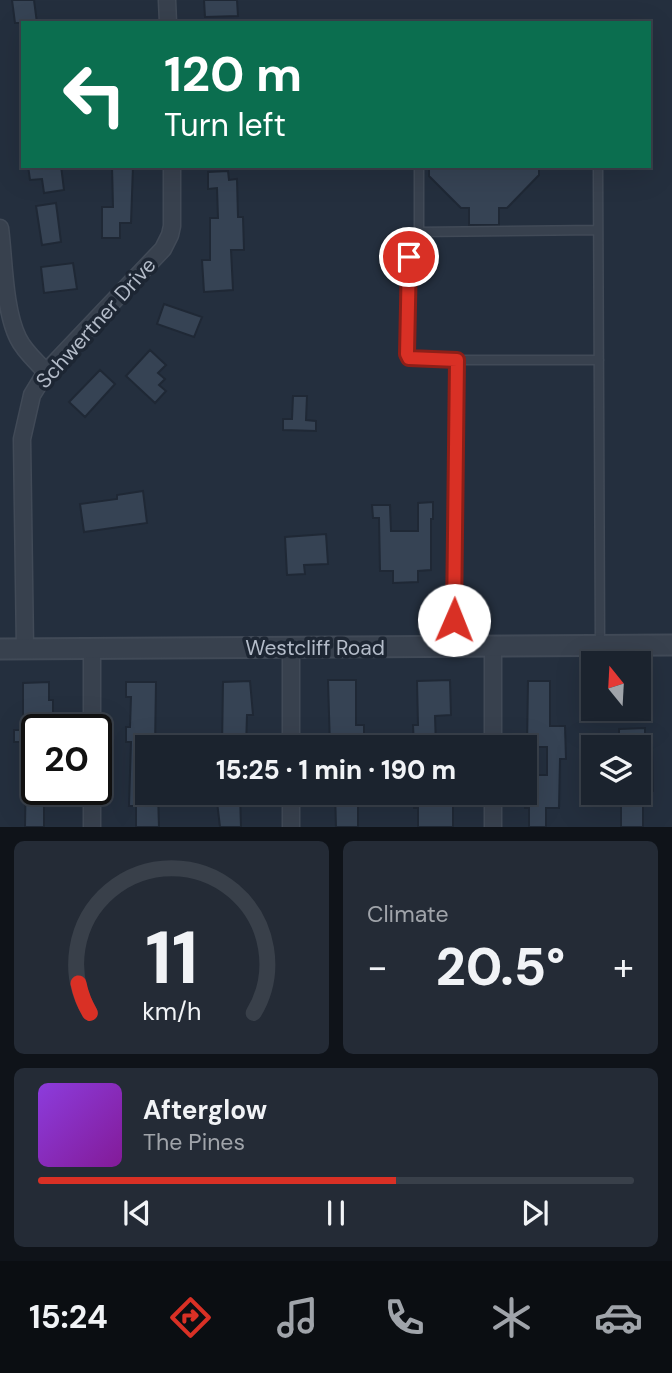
<!DOCTYPE html>
<meta charset="utf-8">
<style>
:root{--surface:#1b232e;--page:#242b36;--text:#f1f3f6;--muted:#a0a4aa;--line:#39404a;--accent:#d93025}
body{margin:0;font-family:"DM Sans",sans-serif;background:var(--page);color:var(--text);height:100vh;display:flex;flex-direction:column;font-size:26px;white-space:nowrap}
*{box-sizing:border-box;margin:0}
p{font-size:23px;color:var(--muted)}
.icon{flex:none;width:38px;height:38px;fill:none;stroke:currentColor;stroke-width:2;stroke-linecap:round;stroke-linejoin:round}
.map{position:relative;height:827px;overflow:hidden}
.details{display:flex;flex-direction:column;gap:14px;padding:14px;background:#0f1319;flex:1}
.details>*{flex:none}
.guide{position:absolute;left:21px;top:21px;width:630px;height:147px;border-radius:0px;box-shadow:0 7px 28px #0002,0 0 0 2px var(--line);background:#0b6e4f;color:#fff;overflow:hidden}
.needle{width:46px;rotate:342deg}
.buttons{position:absolute;left:581px;top:651px;display:grid;gap:14px}
.buttons a{display:grid;place-items:center;width:70px;height:70px;border-radius:0px;background:var(--surface);box-shadow:0 7px 28px #0002,0 0 0 2px var(--line);font-size:35px}
.speed{position:absolute;left:21px;top:714px;display:flex;gap:14px;font-size:35px;font-weight:700;text-align:center}
.speed>*{display:grid;place-content:center;width:91px;height:91px;border-radius:50%;background:var(--surface);box-shadow:0 7px 28px #0002,0 0 0 2px var(--line);line-height:1}
.speed .limit{border:4px solid #111;border-radius:10px;background:#fff;color:#111}
.pin{position:absolute;display:grid;place-items:center;width:60px;height:60px;color:#fff;margin:-30px;border:4px solid #fff;border-radius:50%;box-shadow:0 2px 7px #0007}
.me{position:absolute;width:77px;margin:-38px;rotate:1deg;stroke-linejoin:round;filter:drop-shadow(0 0 5px #0008)}
.turn{display:flex;align-items:center;gap:24px;height:147px;padding:0 28px;font-size:32px}
.turn .icon{width:91px;height:91px;stroke-width:2.5}
.turn b{display:block;font-size:49px;line-height:60px}
.big{font-size:52px;font-weight:800;line-height:1.1}
.details .tile{flex:1;display:flex;flex-direction:column;justify-content:center;gap:10px;min-width:0;padding:0 24px;border-radius:10px;background:var(--page)}
.details .dial{align-items:center;gap:0}
.dial svg{height:182px;overflow:visible;fill:none;stroke:var(--line);stroke-width:7;stroke-linecap:round;text-anchor:middle}
.dial text{fill:var(--text);stroke:none}
.song{display:flex;align-items:center;gap:21px}
.cover{width:84px;height:84px;border-radius:10px;background:linear-gradient(135deg,hsl(270 70% 55%),hsl(290 70% 35%))}
.played{height:7px;border-radius:4px;background:linear-gradient(90deg,var(--accent) 60%,var(--line) 60%)}
.keys{display:flex;justify-content:space-around;direction:ltr}
.heat{display:flex;justify-content:space-between;align-items:center;font-size:38px;direction:ltr}
.details .tiles{flex:1;display:grid;gap:14px;grid-template-columns:1fr 1fr}
.tile:last-child{grid-column:span 2}
.trip{position:absolute;left:135px;top:735px;width:402px;height:70px;border-radius:0px;background:var(--surface);box-shadow:0 7px 28px #0002,0 0 0 2px var(--line);font-weight:800;line-height:70px;text-align:center}
.menu{display:flex;height:112px;justify-content:space-around;align-items:center;background:#0b0e12;color:var(--muted)}
.menu .icon{width:49px;height:49px}
.menu .active{color:var(--accent)}
.menu b{font-size:32px;color:var(--text)}
.map>svg:first-child{display:block}
.building{fill:#364354;stroke:#1f2835;stroke-width:2}
.lines{fill:none;stroke-linecap:round;stroke-linejoin:round}
.service-casing{stroke:#414a57;stroke-width:11}
.minor-casing{stroke:#414a57;stroke-width:19}
.tertiary-casing{stroke:#414a57;stroke-width:23}
.service{stroke:#38414e;stroke-width:8}
.minor{stroke:#38414e;stroke-width:16}
.tertiary{stroke:#38414e;stroke-width:19}
.route-casing{stroke:#8d1f18;stroke-width:18}
.route{stroke:#d93025;stroke-width:12}
.labels{text-anchor:middle;dominant-baseline:central;stroke-width:7;stroke-linejoin:round;paint-order:stroke}
.street-label{font-size:21px;fill:#b4bcc9;stroke:#1d2633}
</style>
<div class="map">
<svg width="672" height="827" viewBox="0 0 672 827">
<rect width="100%" height="100%" fill="#242f3e"/>
<path class="building" d="M12,0H34L37,23H15Z
M204,0H237L238,16L205,17Z
M28,166H61L64,190L44,193L42,179L30,180Z
M112,166H133L131,223H120V238H102V207H113Z
M429,166H539V175L507,208H499V225H469V208H461L429,176Z
M228,171L229,180L237,179L238,217H243L244,250H231L233,290L204,292L202,260H210V218H218L217,188L208,189V172Z
M56,203L61,242L42,245L36,206Z
M73,263L77,289L44,293L41,267Z
M164,304L202,317L194,337L157,324Z
M150,350L166,365L158,373L165,379L159,385L166,391L155,403L126,376Z
M100,370L115,384L85,417L69,402Z
M293,396H307L306,420L316,421V431L283,430V419H292Z
M143,491L147,523L84,532L80,504L117,499V495Z
M433,502V519H431V570L418,571V582L393,583V571H380L379,518H373L372,505H390L391,531H418V503Z
M326,534L328,564L304,565L305,574L287,575L285,537Z
M328,680H356V725H364V747H330Z
M450,680L451,715L435,716L436,747H414L413,725H418L417,681Z
M250,681L253,715H247L246,747H222L223,682Z
M528,681H550V726H565L566,759H560L559,808H546V827H529V808H525V792H537L538,775H547V747H527Z
M49,682V700H53V715H37V789H52V806H44V827H25L26,762H22V742H14V730H23V683Z
M126,682H156L155,747H147V793H158L159,827H136V806H129L131,742H126V727H130L131,697H126Z
M645,728V746H652L653,791H639V747H619V729Z
M216,793H240L241,827H220Z
M335,793H358V827H336Z
M414,793H453V827H418V808H414Z
M617,793H643V827H621V804H617Z"/>
<g class="lines">
<defs>
<path id="service" d="M419,166V232
M598,166L600,646
M457,360H412L407,354L410,238L419,232L598,230
M454,644L457,360H599"/>
<path id="minor" d="M167,0L168,23
M0,228C4,259 4,310 18,338C24,351 36,361 46,372
M493,647V747
M291,648V747
M25,649L22,439L32,395L46,372L163,249L170,235L172,226V166
M92,730V649
M291,793V827
M493,793V827
M92,827V789"/>
<path id="tertiary" d="M0,649L672,645"/>
</defs>
<use href="#service" class="service-casing"/>
<use href="#minor" class="minor-casing"/>
<use href="#tertiary" class="tertiary-casing"/>
<use href="#service" class="service"/>
<use href="#minor" class="minor"/>
<use href="#tertiary" class="tertiary"/>
</g>
<g class="lines">
<defs>
<path id="route" d="M409,257L407,354L409,358L457,360L454,620"/>
</defs>
<use href="#route" class="route-casing"/>
<use href="#route" class="route"/>
</g>
<g class="labels">
<g class="street-label">
<text transform="translate(96 323) rotate(-48)">Schwertner Drive</text>
<text x="315" y="648">Westcliff Road</text>
</g>
</g>
</svg>
<div class="buttons">
<a><svg class="needle" viewBox="-14 -14 28 28"><path d="M0-13l5 13h-10z" fill="#e53935"/><path d="M0 13l5-13h-10z" fill="#a0a4aa"/></svg></a>
<a><svg class="icon" aria-label="layers" viewBox="0 0 24 24"><path d="M12 4l9 5-9 5-9-5zM3 14l9 5 9-5"/></svg></a>
</div>
<div class="speed"><div class="limit">20</div></div>
<div class="pin" style="left:409px;top:257px;background:#d93025"><svg class="icon" aria-label="arrive" viewBox="0 0 24 24"><path d="M6 21V4h12l-3 4 3 4H6"/></svg></div>
<svg class="me" style="left:454px;top:620px" viewBox="-20 -20 40 40"><circle r="19" fill="#fff"/><path d="M0-13L10 11 0 6-10 11z" fill="#d93025"/></svg>
<div class="trip">15:25 · 1 min · 190 m</div>
<div class="guide">
<div class="turn"><svg class="icon" aria-label="left" viewBox="0 0 24 24"><path d="M17 20v-9H6M10 6l-5 5 5 5"/></svg><div><b>120 m</b>Turn left</div></div>
</div>
</div>
<section class="details">
<div class="tiles">
<div class="tile dial"><svg viewBox="0 0 100 80">
<path d="M14 69A42 42 0 1 1 86 69"/>
<path d="M14 69A42 42 0 0 1 9 56" stroke="#d93025"/>
<text x="50" y="56" font-size="32" font-weight="700">11</text>
<text x="50" y="72" font-size="11">km/h</text>
</svg></div>
<div class="tile"><p>Climate</p>
<div class="heat"><a>−</a><b class="big">20.5°</b><a>+</a></div>
</div>
<div class="tile">
<div class="song"><i class="cover"></i><div><b>Afterglow</b><p>The Pines</p></div></div>
<div class="played"></div>
<div class="keys"><svg class="icon" aria-label="previous" viewBox="0 0 24 24"><path d="M18 5L8 12l10 7zM5 5v14"/></svg><svg class="icon" aria-label="pause" viewBox="0 0 24 24"><path d="M8 5v14M16 5v14"/></svg><svg class="icon" aria-label="next" viewBox="0 0 24 24"><path d="M6 5l10 7-10 7zM19 5v14"/></svg></div>
</div>
</div>
</section>
<nav class="menu">
<b>15:24</b>
<svg class="icon active" aria-label="directions" viewBox="0 0 24 24"><path d="M12 3l9 9-9 9-9-9zM9 14v-3h6M13 9l2 2-2 2"/></svg>
<svg class="icon" aria-label="music" viewBox="0 0 24 24"><path d="M9 18V5l10-2v13"/><circle cx="6" cy="18" r="3"/><circle cx="16" cy="16" r="3"/></svg>
<svg class="icon" aria-label="phone" viewBox="0 0 24 24"><path d="M5 4h4l2 5-3 2q2 4 5 5l2-3 5 2v4C11 20 4 13 5 4z"/></svg>
<svg class="icon" aria-label="climate" viewBox="0 0 24 24"><path d="M12 3v18M4 7l16 10M4 17L20 7"/></svg>
<svg class="icon" aria-label="car" viewBox="0 0 24 24"><path d="M5 17H2v-5l4-1 3-4h7l3 4 3 1v5h-3M9 17h6M6 11h13"/><circle cx="7" cy="17" r="2"/><circle cx="17" cy="17" r="2"/></svg>
</nav>
